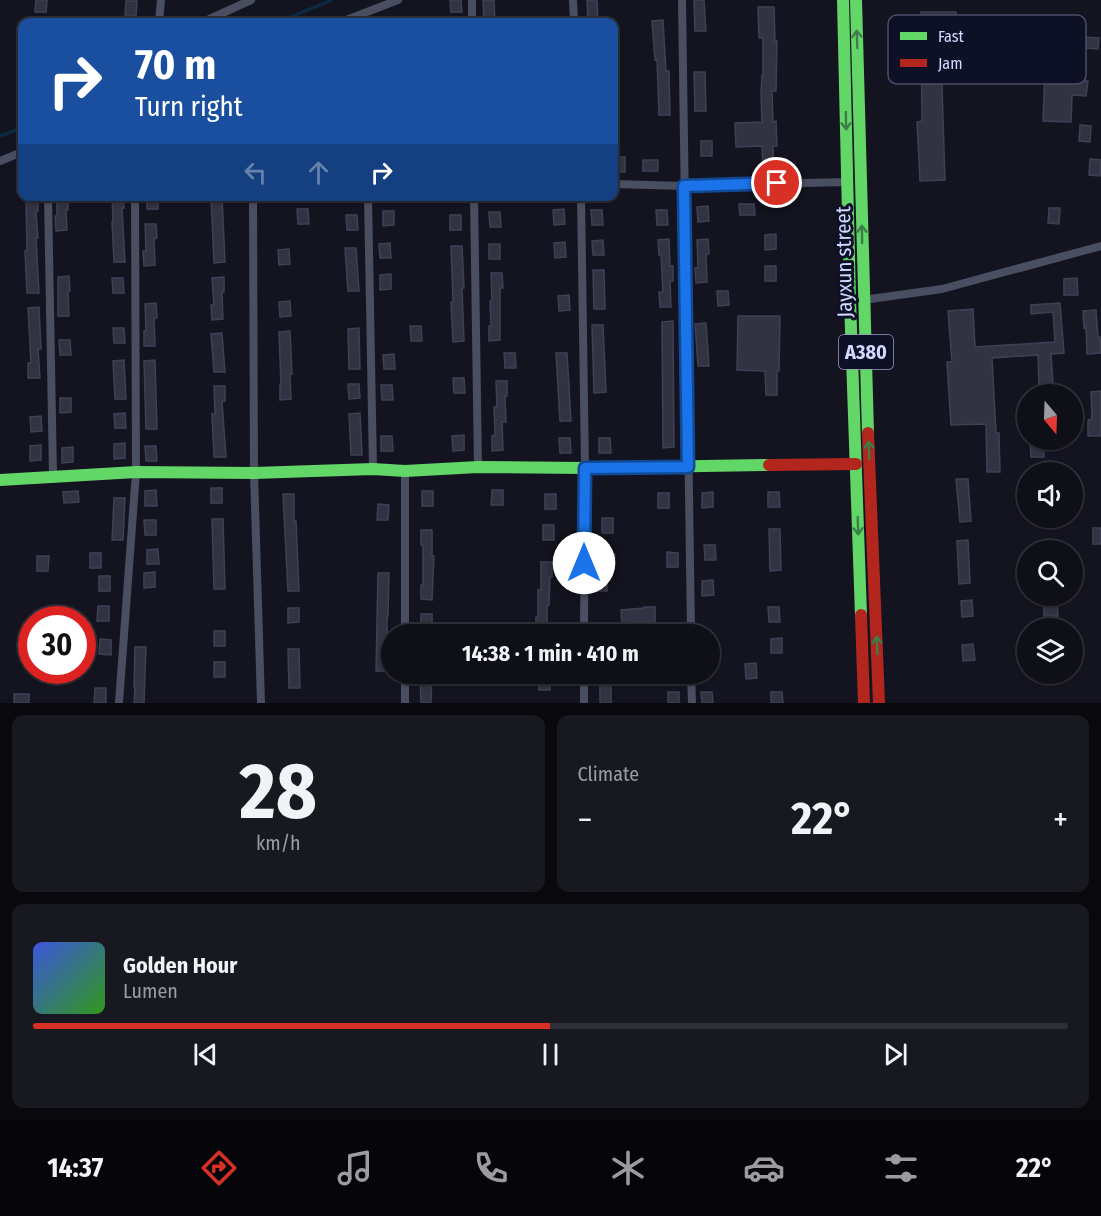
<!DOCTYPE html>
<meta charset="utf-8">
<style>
:root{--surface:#0f0f18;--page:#181821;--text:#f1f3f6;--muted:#9b9ca2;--line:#2f2f37;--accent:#d93025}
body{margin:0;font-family:"Fira Sans Condensed",sans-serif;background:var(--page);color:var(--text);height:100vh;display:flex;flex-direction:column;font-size:22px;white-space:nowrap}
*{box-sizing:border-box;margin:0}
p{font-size:20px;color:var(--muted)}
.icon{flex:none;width:33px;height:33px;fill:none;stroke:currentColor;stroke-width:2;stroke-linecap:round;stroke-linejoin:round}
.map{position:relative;height:703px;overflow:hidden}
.details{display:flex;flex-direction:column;gap:12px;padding:12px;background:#08080d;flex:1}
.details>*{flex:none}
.banner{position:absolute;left:18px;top:18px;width:600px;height:183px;border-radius:12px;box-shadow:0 2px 4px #0004,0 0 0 2px var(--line);background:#1a4fa0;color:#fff;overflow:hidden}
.needle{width:39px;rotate:161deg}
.controls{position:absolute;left:1017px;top:384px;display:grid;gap:12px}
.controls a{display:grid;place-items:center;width:66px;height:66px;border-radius:50%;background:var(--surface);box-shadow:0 2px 4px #0004,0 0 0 2px var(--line);font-size:30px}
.speed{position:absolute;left:18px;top:606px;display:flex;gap:12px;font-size:30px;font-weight:700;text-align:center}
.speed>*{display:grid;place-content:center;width:78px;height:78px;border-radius:50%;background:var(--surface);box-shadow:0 2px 4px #0004,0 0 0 2px var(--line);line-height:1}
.speed .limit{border:9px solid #d22;background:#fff;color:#111}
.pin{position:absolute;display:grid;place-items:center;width:51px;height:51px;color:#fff;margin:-26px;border:3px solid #fff;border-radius:50%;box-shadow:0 2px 6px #0007}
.me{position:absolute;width:66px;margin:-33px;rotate:0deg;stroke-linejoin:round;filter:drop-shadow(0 0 4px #0008)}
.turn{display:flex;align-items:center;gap:21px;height:126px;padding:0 18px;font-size:27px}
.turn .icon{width:78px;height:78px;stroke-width:2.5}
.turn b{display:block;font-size:42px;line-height:51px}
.lanes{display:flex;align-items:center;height:57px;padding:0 18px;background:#0003;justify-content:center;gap:30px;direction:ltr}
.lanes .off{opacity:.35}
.big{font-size:45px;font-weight:700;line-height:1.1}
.details .tile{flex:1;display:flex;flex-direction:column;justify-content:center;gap:9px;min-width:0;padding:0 21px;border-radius:12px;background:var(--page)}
.details .dial{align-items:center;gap:0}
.dial b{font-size:78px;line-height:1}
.song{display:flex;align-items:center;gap:18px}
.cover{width:72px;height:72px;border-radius:9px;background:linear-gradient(135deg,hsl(230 70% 55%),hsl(110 70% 35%))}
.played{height:6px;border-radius:3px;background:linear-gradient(90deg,var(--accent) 50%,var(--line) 50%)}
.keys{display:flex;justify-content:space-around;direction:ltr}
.heat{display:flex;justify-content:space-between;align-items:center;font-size:33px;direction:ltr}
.details .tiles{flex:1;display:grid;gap:12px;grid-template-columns:1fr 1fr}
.tile:last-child{grid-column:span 2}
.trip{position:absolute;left:381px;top:624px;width:339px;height:60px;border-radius:30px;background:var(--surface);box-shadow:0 2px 4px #0004,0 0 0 2px var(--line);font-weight:700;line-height:60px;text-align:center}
.tab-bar{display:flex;height:96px;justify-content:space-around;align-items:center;background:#06060a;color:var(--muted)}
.tab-bar .icon{width:42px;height:42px}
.tab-bar .active{color:var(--accent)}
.tab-bar b{font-size:27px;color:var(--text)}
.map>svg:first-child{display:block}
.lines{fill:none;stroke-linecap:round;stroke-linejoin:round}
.stream{stroke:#0a2c41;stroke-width:3}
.building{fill:#323342;stroke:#3e4055;stroke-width:1.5}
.street{stroke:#494e61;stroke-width:8}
.fast{stroke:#63d668;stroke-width:12}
.jam{stroke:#b3261e;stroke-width:12}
.oneway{stroke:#3d7d4a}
.route-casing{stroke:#114b97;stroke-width:15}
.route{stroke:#1a73e8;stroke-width:10}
.labels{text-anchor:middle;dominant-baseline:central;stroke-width:6;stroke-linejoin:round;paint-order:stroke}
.shield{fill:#0e1026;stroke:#989dbe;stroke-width:1.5}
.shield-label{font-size:20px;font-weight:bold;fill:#d3daff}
.street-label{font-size:21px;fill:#d3daff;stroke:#0e1026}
.key{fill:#0e1026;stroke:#494d67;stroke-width:1.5}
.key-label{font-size:16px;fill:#d3daff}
</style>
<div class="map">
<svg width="1101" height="703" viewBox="0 0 1101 703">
<rect width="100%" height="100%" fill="#141420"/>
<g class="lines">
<path class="stream" d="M278,22L332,0
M0,136L22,128"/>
</g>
<path class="building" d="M36,0H47L46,12H35Z
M450,0H461L462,12H451Z
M483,0H494L495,22H484Z
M587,0H597L598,22H588Z
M694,0H704L706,31H695Z
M126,1H137L136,16H125Z
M758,7H774L775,41H777L776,91H772L773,122L776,121L777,146H773L774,171L763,172L762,146L736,147L735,123L762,122L761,94L762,75H763V38H759Z
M921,12H956V19H978V22H996V45H979V47H958V56H941L945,180L920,181L917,122L922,121Z
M663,20L666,71H669L670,115H659L657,59L655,60L652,21Z
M1083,37L1099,38L1098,49L1082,48Z
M1045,69L1073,70L1072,80L1088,81L1086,96L1072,95L1071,122L1043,121Z
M694,72H705L706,111H695Z
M1080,125L1091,126L1090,142L1079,141Z
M701,141H712V156H701Z
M614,157H625V172H614Z
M1090,159L1101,160L1100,176L1089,175Z
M643,160H658V171H643Z
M26,196H38V211H36L38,238H36L39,293H27L25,251H27Z
M57,196H68V210H66L67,230L56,231L55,216H57Z
M112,196H123L124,208H122L125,262H114L112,222H113Z
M147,196H158V209H147Z
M211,197H222L225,262L214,263Z
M739,204H754L755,215H740Z
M708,206L709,221L698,222L697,207Z
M1049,208H1060L1059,224L1048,223Z
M297,209H308L309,224H298Z
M564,209L565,224L554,225L553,210Z
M591,210H602L603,225H592Z
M656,210H667L668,225H657Z
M383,211H394V225L383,226Z
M489,212H500L501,227H490Z
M346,215H357L358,230H347Z
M450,215H461V230H450Z
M145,224H156L157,238L154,239L155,265L144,266L143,251H146Z
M776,234V249L765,250V235Z
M669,239L670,266H673V281H670L671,307H660L659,292H663L661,255H659L658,240Z
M708,239L709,254H706L707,282L696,283L695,268H698L697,240Z
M603,240L604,255H593L592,241Z
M565,242L566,257L555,258L554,243Z
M390,243L391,258H380L379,244Z
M489,244H500V259H489Z
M451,246H462L464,288H462L464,341L453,342L451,302H453Z
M345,248H356L359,291H348Z
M289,249L290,264L279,265L278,250Z
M765,266H776V281H765Z
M593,270H604L605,309H594Z
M491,273H502L503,288H500V340L489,341V326H491L490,301H492Z
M391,274V289L380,290V275Z
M69,276L70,291H68L69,316H58V277Z
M224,277V292H222L223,319L212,320L211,305H214L212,278Z
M112,278H123L124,293H113Z
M1077,278L1078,295H1064V279Z
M717,291H728L729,305L718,306Z
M569,295L570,310L559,311L558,296Z
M290,301L291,316L280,317L279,302Z
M156,303L157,318H154L155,346H144V331H146L145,304Z
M1060,303L1064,353L1051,354L1053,383L1039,384L1038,355L992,358L996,433H999L1000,472H987L986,424L951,425L947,362H952L948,311L973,309L975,347L1055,342L1053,312L1031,314V305Z
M39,307L41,349H38L40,378H28V363H31L28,308Z
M1096,310L1098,337H1100L1101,353L1087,354L1086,327L1084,328L1083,311Z
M738,316H780L779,371H777V395H766L765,371L737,370Z
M673,321L674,447L663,448L662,322Z
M706,323L709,366H698L695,324Z
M592,325H603L606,392L594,393Z
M410,326H421L422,341H411Z
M113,328H124L125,343H114Z
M359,328L360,369H349L348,329Z
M290,331L292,374H290L291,399L280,400V385H281L279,332Z
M222,333L225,372H214L211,334Z
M59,340H70L71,355H60Z
M504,353H515L516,368H505Z
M556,353H567L571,421H560Z
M394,354L395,369H384L383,355Z
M124,360L126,399H115L113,361Z
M155,360L157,429H146L144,361Z
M453,378H464L465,393H454Z
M496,381H507V396H505L506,422H502L503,450L492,451V436L495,435L494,407H497Z
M348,384H359L360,398L349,399Z
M381,385H392L393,400H382Z
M214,386H225V401H222L226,457H214L212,414H215Z
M1101,391V436H1088V420L1092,419L1091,392Z
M60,398H71V412L60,413Z
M125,413L126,428H115L114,414Z
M360,413L362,455H351L349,414Z
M41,416L42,431L31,432L30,417Z
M464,435V450L453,451L452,436Z
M381,436H392L393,451H381Z
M559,438H570L571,453H560Z
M599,438H610L611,453H599Z
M1043,440L1044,457H1031L1030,441Z
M125,443V458L114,459V444Z
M41,445V460L30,461V446Z
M145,446H156L157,461H146Z
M73,447V462L62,463V448Z
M956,479H968L971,521L960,522Z
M211,488H222V503H211Z
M156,490L157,506H145V491Z
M492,490H503V505H491Z
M78,491L79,502L64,503L63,492Z
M422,491H433V506H422Z
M713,492V507L702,508V493Z
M768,492H779L780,507H768Z
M658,493H669V508H658Z
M283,494H294V521H296L299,591H288Z
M545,494H556V509H545Z
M114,498H125L123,540H112Z
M378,504L389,505L388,520H377Z
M602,518H613V533H602Z
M212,519H223L225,589H214Z
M144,520H156V535H145Z
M543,525H554V540H543Z
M1093,528H1101V544H1093Z
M769,529H780L781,570L770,571Z
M421,530H432V556H434L432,600L421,599V585H423V545H421Z
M968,540L970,583L959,584L957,541Z
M704,545H715L716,560H705Z
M158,549L159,564H147V550Z
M667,552L678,553V567H667Z
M90,553H101V568H90Z
M603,554H615L614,569H603Z
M37,556H49L48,571H37Z
M541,562H552V577H550L549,605H547V632H536V617H538V590H541Z
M155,572V587L144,588V573Z
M378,573H389L388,616H387V671H376Z
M99,576H110V591H99Z
M596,576H607V591H596Z
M713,580L714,595L702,596V581Z
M1057,599L1058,616H1044V600Z
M972,600L973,616L962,617L961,601Z
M98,606H109V621H97Z
M644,607H655V622H633V624L622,625L621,610L644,608Z
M768,607H779L780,622H769Z
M288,608H299V622L288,623Z
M421,614H432V629H421Z
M214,631H225V646H214Z
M782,638V653H771V639Z
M100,639L111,640V655L99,654Z
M973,644L975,660L963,661L962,645Z
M135,647H146L144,703H134L135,687H134Z
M288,649H299L300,688H289Z
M214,662H225V677H214Z
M756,663L757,678L746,679L745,664Z
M420,674H432L431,703H421Z
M600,674H611V703H600Z
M539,675H550V690H539Z
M95,688H106V703H94Z
M668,692H679V703H668Z
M701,692H712L713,703H702Z
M771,692H782L783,703H771Z
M14,694H29V703H14Z"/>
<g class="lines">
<path class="street" d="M472,0V22
M573,0L574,22
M682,0L691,634
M159,22L161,0
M203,22L251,0
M341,22L398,0
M0,161L22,152
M614,184L684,186L847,182
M48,196L53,476
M253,196L254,473L261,703
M368,196L373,469
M474,196L478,467
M581,196L585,468L584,634
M254,198L309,196
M863,300L942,289L1101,246
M405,471V634
M405,674V703
M691,674L692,703
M119,703L136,472L135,196
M584,703V674"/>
<path class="fast" d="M843,0L850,301L861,615
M856,0C861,144 863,289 868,433
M0,480L136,472L254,473L373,469L405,471L478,467L585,468L769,465"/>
<path class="jam" d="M868,433L879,703
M769,465L856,464
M861,615L864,703"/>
</g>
<defs><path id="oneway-shaft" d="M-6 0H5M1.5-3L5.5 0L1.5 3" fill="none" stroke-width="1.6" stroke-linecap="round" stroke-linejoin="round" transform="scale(1.5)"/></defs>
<g class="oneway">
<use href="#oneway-shaft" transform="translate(857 39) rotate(-92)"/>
<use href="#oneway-shaft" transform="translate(846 121) rotate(89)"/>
<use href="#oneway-shaft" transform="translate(862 234) rotate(-91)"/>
<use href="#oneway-shaft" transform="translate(869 450) rotate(-92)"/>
<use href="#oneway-shaft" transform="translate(858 526) rotate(88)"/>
<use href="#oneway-shaft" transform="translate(877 645) rotate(-92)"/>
</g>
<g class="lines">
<defs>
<path id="route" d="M584,563L585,468L688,467L684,186L777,183"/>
</defs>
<use href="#route" class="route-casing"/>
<use href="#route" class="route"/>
</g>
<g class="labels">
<rect class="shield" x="839" y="335" width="54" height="34" rx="4.5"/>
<g class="shield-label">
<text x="866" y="352">A380</text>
</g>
<g class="street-label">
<text transform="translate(844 262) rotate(-91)">Jayxun street</text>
</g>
</g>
<rect x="888" y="15" width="198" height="69" rx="9" class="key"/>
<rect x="900" y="32" width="27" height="8" fill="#63d668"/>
<rect x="900" y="59" width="27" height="8" fill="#b3261e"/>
<g class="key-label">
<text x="938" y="42">Fast</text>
<text x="938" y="69">Jam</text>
</g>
</svg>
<div class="controls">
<a><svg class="needle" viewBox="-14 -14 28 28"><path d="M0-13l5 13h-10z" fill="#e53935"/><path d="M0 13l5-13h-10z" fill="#9b9ca2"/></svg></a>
<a><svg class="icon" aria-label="sound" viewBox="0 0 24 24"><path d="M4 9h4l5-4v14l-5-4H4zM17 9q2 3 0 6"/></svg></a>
<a><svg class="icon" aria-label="search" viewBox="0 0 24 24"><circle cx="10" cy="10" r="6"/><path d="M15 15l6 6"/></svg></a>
<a><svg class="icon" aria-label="layers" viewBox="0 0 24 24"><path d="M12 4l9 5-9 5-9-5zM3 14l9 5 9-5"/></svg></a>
</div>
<div class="speed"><div class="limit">30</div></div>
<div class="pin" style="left:777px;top:183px;background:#d93025"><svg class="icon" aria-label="arrive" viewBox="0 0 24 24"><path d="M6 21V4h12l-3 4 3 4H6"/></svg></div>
<svg class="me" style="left:584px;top:563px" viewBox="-20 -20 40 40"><circle r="19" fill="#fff"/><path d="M0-13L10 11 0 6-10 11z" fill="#1a73e8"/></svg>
<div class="trip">14:38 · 1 min · 410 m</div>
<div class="banner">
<div class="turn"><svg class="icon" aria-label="right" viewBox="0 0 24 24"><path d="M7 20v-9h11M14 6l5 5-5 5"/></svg><div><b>70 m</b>Turn right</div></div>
<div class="lanes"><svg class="icon off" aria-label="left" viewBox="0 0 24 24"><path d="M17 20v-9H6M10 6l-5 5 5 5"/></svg><svg class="icon off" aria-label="ahead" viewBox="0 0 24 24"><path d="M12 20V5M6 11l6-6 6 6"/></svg><svg class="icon" aria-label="right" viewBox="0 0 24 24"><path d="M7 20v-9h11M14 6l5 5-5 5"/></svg></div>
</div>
</div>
<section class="details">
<div class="tiles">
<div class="tile dial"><b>28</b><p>km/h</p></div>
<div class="tile"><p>Climate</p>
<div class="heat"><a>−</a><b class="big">22°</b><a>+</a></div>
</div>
<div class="tile">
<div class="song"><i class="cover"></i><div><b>Golden Hour</b><p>Lumen</p></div></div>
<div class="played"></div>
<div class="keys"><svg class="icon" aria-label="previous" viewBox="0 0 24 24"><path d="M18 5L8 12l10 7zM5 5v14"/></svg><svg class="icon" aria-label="pause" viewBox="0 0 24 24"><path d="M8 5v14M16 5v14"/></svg><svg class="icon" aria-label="next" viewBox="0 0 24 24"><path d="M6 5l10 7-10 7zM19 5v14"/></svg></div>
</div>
</div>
</section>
<nav class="tab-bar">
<b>14:37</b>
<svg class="icon active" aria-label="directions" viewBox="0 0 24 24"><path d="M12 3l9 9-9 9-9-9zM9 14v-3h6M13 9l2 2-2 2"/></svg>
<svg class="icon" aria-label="music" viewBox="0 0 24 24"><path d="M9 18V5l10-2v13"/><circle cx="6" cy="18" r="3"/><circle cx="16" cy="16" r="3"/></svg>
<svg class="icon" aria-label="phone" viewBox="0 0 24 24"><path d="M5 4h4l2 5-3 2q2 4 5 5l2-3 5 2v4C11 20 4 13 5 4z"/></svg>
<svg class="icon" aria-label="climate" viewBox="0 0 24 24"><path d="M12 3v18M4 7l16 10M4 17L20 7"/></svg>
<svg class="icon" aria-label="car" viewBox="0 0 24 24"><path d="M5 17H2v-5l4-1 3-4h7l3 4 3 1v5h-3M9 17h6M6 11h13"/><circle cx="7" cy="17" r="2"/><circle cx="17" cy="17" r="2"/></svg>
<svg class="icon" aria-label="filters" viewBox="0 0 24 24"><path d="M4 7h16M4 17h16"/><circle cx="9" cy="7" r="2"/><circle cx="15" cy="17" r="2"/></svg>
<b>22°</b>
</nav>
